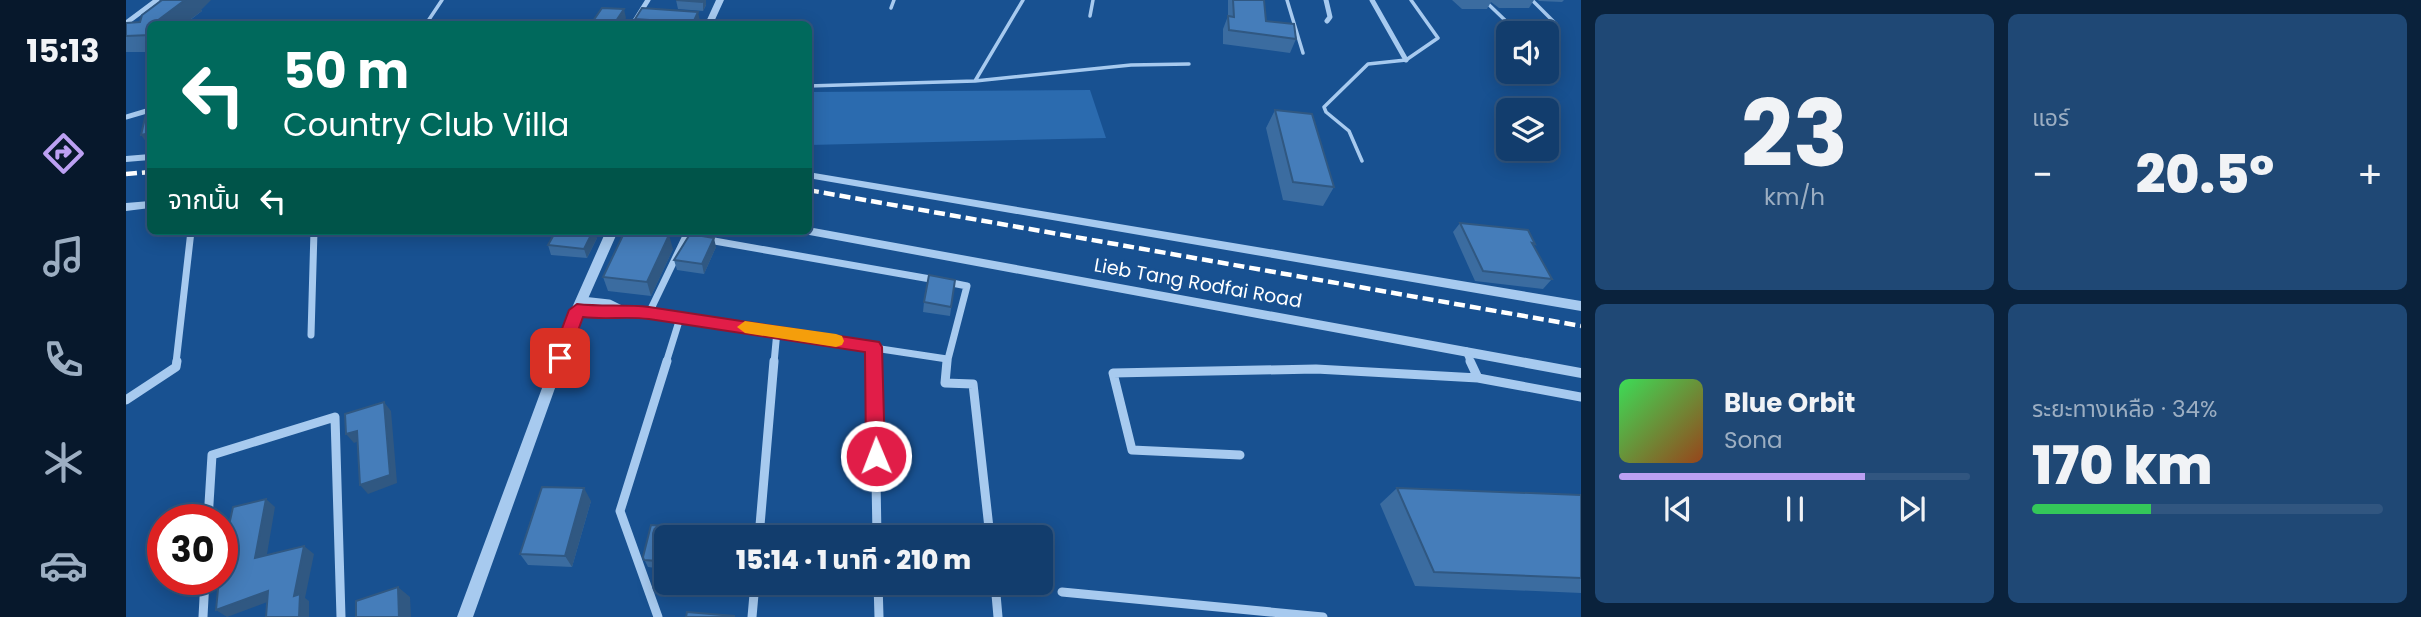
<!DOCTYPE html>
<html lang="th">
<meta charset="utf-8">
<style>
:root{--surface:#123d6d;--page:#1f4875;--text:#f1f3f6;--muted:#9caec2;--line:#315680;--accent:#bca0f2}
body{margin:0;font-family:Poppins,"Noto Sans Thai",sans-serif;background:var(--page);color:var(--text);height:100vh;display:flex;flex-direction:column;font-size:26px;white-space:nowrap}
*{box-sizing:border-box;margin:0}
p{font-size:23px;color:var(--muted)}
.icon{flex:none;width:38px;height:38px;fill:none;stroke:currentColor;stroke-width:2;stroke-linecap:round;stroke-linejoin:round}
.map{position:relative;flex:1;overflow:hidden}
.side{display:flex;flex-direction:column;gap:14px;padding:14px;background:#0a223c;width:840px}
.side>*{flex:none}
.guide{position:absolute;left:21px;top:21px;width:665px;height:214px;border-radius:10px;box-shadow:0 4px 18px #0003,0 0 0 2px var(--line);background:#00695c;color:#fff;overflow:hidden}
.fabs{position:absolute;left:1370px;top:21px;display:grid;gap:14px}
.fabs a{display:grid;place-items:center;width:63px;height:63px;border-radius:10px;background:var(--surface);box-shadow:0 4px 18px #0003,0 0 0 2px var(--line);font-size:35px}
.speed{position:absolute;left:21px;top:504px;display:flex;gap:14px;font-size:35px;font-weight:700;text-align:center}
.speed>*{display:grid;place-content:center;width:91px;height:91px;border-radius:50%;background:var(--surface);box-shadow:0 4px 18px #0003,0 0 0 2px var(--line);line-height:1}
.speed .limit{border:10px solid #d22;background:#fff;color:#111}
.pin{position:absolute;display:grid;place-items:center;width:60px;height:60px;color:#fff;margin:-30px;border-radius:14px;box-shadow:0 4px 10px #0006}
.me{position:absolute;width:77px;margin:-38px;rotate:359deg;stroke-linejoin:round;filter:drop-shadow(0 0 5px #0008)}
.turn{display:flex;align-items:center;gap:24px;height:147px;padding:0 21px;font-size:32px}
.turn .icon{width:91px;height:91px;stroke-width:2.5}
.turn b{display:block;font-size:49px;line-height:60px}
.then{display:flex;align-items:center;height:66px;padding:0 21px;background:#0003;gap:14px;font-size:26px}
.big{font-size:52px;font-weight:800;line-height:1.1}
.side .card{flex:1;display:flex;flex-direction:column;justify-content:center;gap:10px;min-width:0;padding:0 24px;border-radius:10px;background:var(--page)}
.side .dial{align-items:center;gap:0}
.dial b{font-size:91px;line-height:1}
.song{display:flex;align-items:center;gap:21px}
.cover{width:84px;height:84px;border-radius:10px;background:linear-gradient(135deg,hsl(130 70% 55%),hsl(20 70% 35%))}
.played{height:7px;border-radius:4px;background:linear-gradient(90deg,var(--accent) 70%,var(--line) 70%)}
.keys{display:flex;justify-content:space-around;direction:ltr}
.heat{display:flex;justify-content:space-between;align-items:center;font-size:38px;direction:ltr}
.charge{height:10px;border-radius:5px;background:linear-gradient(90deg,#34c759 34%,var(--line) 0)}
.side .tiles{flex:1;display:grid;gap:14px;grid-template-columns:repeat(2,1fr)}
.trip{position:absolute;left:528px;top:525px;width:399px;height:70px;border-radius:10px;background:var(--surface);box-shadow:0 4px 18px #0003,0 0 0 2px var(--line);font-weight:800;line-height:70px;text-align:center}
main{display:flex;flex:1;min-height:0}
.tab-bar{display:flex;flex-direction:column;width:126px;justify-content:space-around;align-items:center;background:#07182c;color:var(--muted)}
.tab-bar .icon{width:49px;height:49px}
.tab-bar .current{color:var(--accent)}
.tab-bar b{font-size:32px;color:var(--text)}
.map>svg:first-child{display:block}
.green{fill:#2b6baf}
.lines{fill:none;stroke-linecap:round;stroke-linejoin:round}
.service{stroke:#a7caef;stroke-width:3.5}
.minor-far2{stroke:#a7caef;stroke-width:5}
.minor-far1{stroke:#a7caef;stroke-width:7}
.minor{stroke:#a7caef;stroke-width:9}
.tertiary{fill:#a7caef;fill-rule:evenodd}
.rail{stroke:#fff;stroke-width:4.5;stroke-dasharray:11 5;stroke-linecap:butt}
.wall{fill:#3b6ca0}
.shaded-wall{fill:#305882}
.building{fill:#457dba;stroke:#305882;stroke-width:2}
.route{fill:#e11d48;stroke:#92132f;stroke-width:2}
.slow{fill:#f59e0b}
.labels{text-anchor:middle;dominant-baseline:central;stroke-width:5;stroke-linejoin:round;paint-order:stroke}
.street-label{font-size:19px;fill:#fff;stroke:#185191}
</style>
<main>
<nav class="tab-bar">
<b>15:13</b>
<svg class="icon current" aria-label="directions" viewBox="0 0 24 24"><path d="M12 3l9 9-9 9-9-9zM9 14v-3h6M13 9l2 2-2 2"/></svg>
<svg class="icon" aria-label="music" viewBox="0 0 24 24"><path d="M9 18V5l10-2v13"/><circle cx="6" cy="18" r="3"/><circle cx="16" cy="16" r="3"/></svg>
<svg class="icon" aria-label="phone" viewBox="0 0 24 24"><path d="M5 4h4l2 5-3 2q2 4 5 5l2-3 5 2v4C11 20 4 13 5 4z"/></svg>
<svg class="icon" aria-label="climate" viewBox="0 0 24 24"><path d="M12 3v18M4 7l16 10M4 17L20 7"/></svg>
<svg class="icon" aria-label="car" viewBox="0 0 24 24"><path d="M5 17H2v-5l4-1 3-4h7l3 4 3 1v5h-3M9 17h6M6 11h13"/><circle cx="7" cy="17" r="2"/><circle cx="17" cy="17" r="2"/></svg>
</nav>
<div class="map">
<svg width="1455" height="617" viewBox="0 0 1455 617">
<rect width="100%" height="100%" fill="#185191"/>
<path class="green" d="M964,90L980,138L683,145V92Z"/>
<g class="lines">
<path class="service" d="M1161,0L1177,53
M1358,0L1382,23L1430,24L1406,0
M765,8L768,0
M964,16L967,0
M300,24L316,0
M849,81L897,0
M682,86L849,81L1005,65L1063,64
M1236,161L1223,131L1200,112L1198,107L1242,64L1280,60L1312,38L1285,0"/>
<path class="minor-far2" d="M1200,0L1204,17L1201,21
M1246,0L1280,60
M0,23L31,0
M507,24L522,0
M0,117L24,110"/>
<path class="minor-far1" d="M456,300L483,303L497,310L821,359
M451,310L479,313L496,310
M523,313L560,236L810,280
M185,335L188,231
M748,347V363
M1340,351L1345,363
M50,363L65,231
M540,363L554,318
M648,363L651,331
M821,363L841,286L821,282"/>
<path class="minor" d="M748,361L751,537
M821,361L819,383L847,384L864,537
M1344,361L1352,378L1455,397
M0,400L50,367L51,361
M1114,455L1006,450L987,373L1190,369L1352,378
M82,520L86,455L209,417L215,617
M633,537L648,361
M752,583L753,617
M869,583L872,617
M936,592L1197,617
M77,617L79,579
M532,617L494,511L541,361
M626,617L629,583"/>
<path class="tertiary" d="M590,0H598L587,24H579Z
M24,154V160L0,162V156Z
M682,172L1455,301V311L682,178Z
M24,201V208L0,211V203Z
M682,227L1455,368V378L678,234L676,231H682Z
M480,231H492L457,310L347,617H331L445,310Z"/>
<path class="rail" d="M0,174L24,172
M682,190L1455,326"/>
</g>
<path class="wall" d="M550,0H580V5L577,11L552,9Z
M1102,0H1138L1140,21L1170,39L1164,53L1097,44V29L1102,16Z
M1326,0H1408L1403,8H1373L1365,2L1361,9H1336Z
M1412,0H1438L1436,2L1413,1Z
M75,10L76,11L59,24L165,23L166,24H24V52H0V23L14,22Z
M509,19L574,21L572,24H511Z
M1149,110L1208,187L1197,206L1157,200L1140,128Z
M1334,223L1409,244L1407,245L1426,279L1417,289L1349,281L1327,232Z
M471,238L461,258L425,255L422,245Z
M590,247L578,274L551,270L548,260Z
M547,249L525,296L482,291L477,277Z
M829,280L824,316L797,312L798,302Z
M1271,488L1455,495V593L1289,586L1254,504Z
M465,501L446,567L402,565L394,554Z
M525,525L568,528L571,537H541V583H561L560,587L531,585L527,578L530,568L522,567L517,557Z"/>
<path class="shaded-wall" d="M59,0H85L75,10L76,11L58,24H27Z
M577,0H580V5L577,11Z
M498,9L500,18L496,24H488Z
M572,12L574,21L572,24H567Z
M24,133V147L15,135Z
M467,231H469L471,238L461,258L458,249Z
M543,235L547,249L525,296L521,282Z
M588,238L590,247L578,274L576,264Z
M258,402L265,411L271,483L242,494L234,485Z
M231,431L238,439L228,443L220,434Z
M458,488L465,501L446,567L439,556Z
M140,499L149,507L139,566L129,558Z
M568,528L571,536V537H566Z
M178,546L188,554L179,598L183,601V617H173L168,596Z
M272,587L284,597L285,617H273Z
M142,591L152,598L101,617L90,610Z"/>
<path class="building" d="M36,0H59L27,24L165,23L164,24H24V35L0,36V23L14,22L16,15Z
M550,0H577L576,2Z
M1107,0H1138L1140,21L1168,24L1170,39L1103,30L1102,16L1108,17Z
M476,8L498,9L488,24H465Z
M516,8L572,12L567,23L509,19Z
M24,97V133L15,135Z
M1149,110L1186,114L1208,187L1167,182Z
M1334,223L1402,230L1409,244L1406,243L1426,279L1357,271Z
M430,231H467L458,249L422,245Z
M499,231L543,235L521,282L477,277Z
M564,234L588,238L576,264L548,260Z
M803,275L829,280L825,307L798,302Z
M258,402L264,475L234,485L231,431L220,434L219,414Z
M416,487L458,488L439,556L394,554Z
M1271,488L1455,495V578L1308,572Z
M140,499L129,558L178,546L168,596L174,594L173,617H140L142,591L90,610L93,579H96V557L107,507Z
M525,525L568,528L566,537H541V579L527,578L531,561L518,560L517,557Z
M272,587L273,617H230V601Z
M561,612L608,616V617H560Z"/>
<path class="route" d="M451,304C476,307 499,304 523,307L753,342L756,347L759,456L756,461L750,464L743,461L740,456L739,352L523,319C500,316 480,320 457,317L440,363H428L425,358L443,310Z"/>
<path class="slow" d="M619,321L710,334L716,336L718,341L716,345L710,347L619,333L611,327Z"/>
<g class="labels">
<g class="street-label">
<text transform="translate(1072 283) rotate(10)">Lieb Tang Rodfai Road</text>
</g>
</g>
</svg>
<div class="fabs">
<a><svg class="icon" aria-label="sound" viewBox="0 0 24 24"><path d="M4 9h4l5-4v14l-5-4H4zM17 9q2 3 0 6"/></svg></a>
<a><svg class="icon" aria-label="layers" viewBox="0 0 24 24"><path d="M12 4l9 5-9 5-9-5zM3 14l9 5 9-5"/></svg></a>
</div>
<div class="speed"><div class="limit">30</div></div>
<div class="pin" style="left:434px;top:358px;background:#d93025"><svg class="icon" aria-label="arrive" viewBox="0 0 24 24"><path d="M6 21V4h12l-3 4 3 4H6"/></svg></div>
<svg class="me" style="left:750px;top:456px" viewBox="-20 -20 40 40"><circle r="17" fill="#e11d48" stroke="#fff" stroke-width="3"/><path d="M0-11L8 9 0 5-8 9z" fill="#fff"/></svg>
<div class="trip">15:14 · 1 นาที · 210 m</div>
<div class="guide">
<div class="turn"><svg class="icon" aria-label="left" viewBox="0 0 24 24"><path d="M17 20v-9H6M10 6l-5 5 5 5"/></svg><div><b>50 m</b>Country Club Villa</div></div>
<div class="then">จากนั้น<svg class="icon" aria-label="left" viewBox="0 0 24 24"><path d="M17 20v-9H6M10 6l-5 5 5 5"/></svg></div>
</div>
</div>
<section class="side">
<div class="tiles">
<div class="card dial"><b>23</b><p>km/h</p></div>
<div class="card"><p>แอร์</p>
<div class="heat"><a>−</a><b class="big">20.5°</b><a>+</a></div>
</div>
<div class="card">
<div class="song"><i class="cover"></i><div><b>Blue Orbit</b><p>Sona</p></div></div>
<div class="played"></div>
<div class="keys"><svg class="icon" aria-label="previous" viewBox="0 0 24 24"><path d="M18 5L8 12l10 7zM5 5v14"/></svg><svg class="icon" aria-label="pause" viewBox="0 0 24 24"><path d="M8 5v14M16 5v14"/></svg><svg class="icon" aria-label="next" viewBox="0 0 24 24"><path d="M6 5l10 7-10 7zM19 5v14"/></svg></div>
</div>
<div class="card"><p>ระยะทางเหลือ · 34%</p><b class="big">170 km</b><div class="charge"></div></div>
</div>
</section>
</main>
